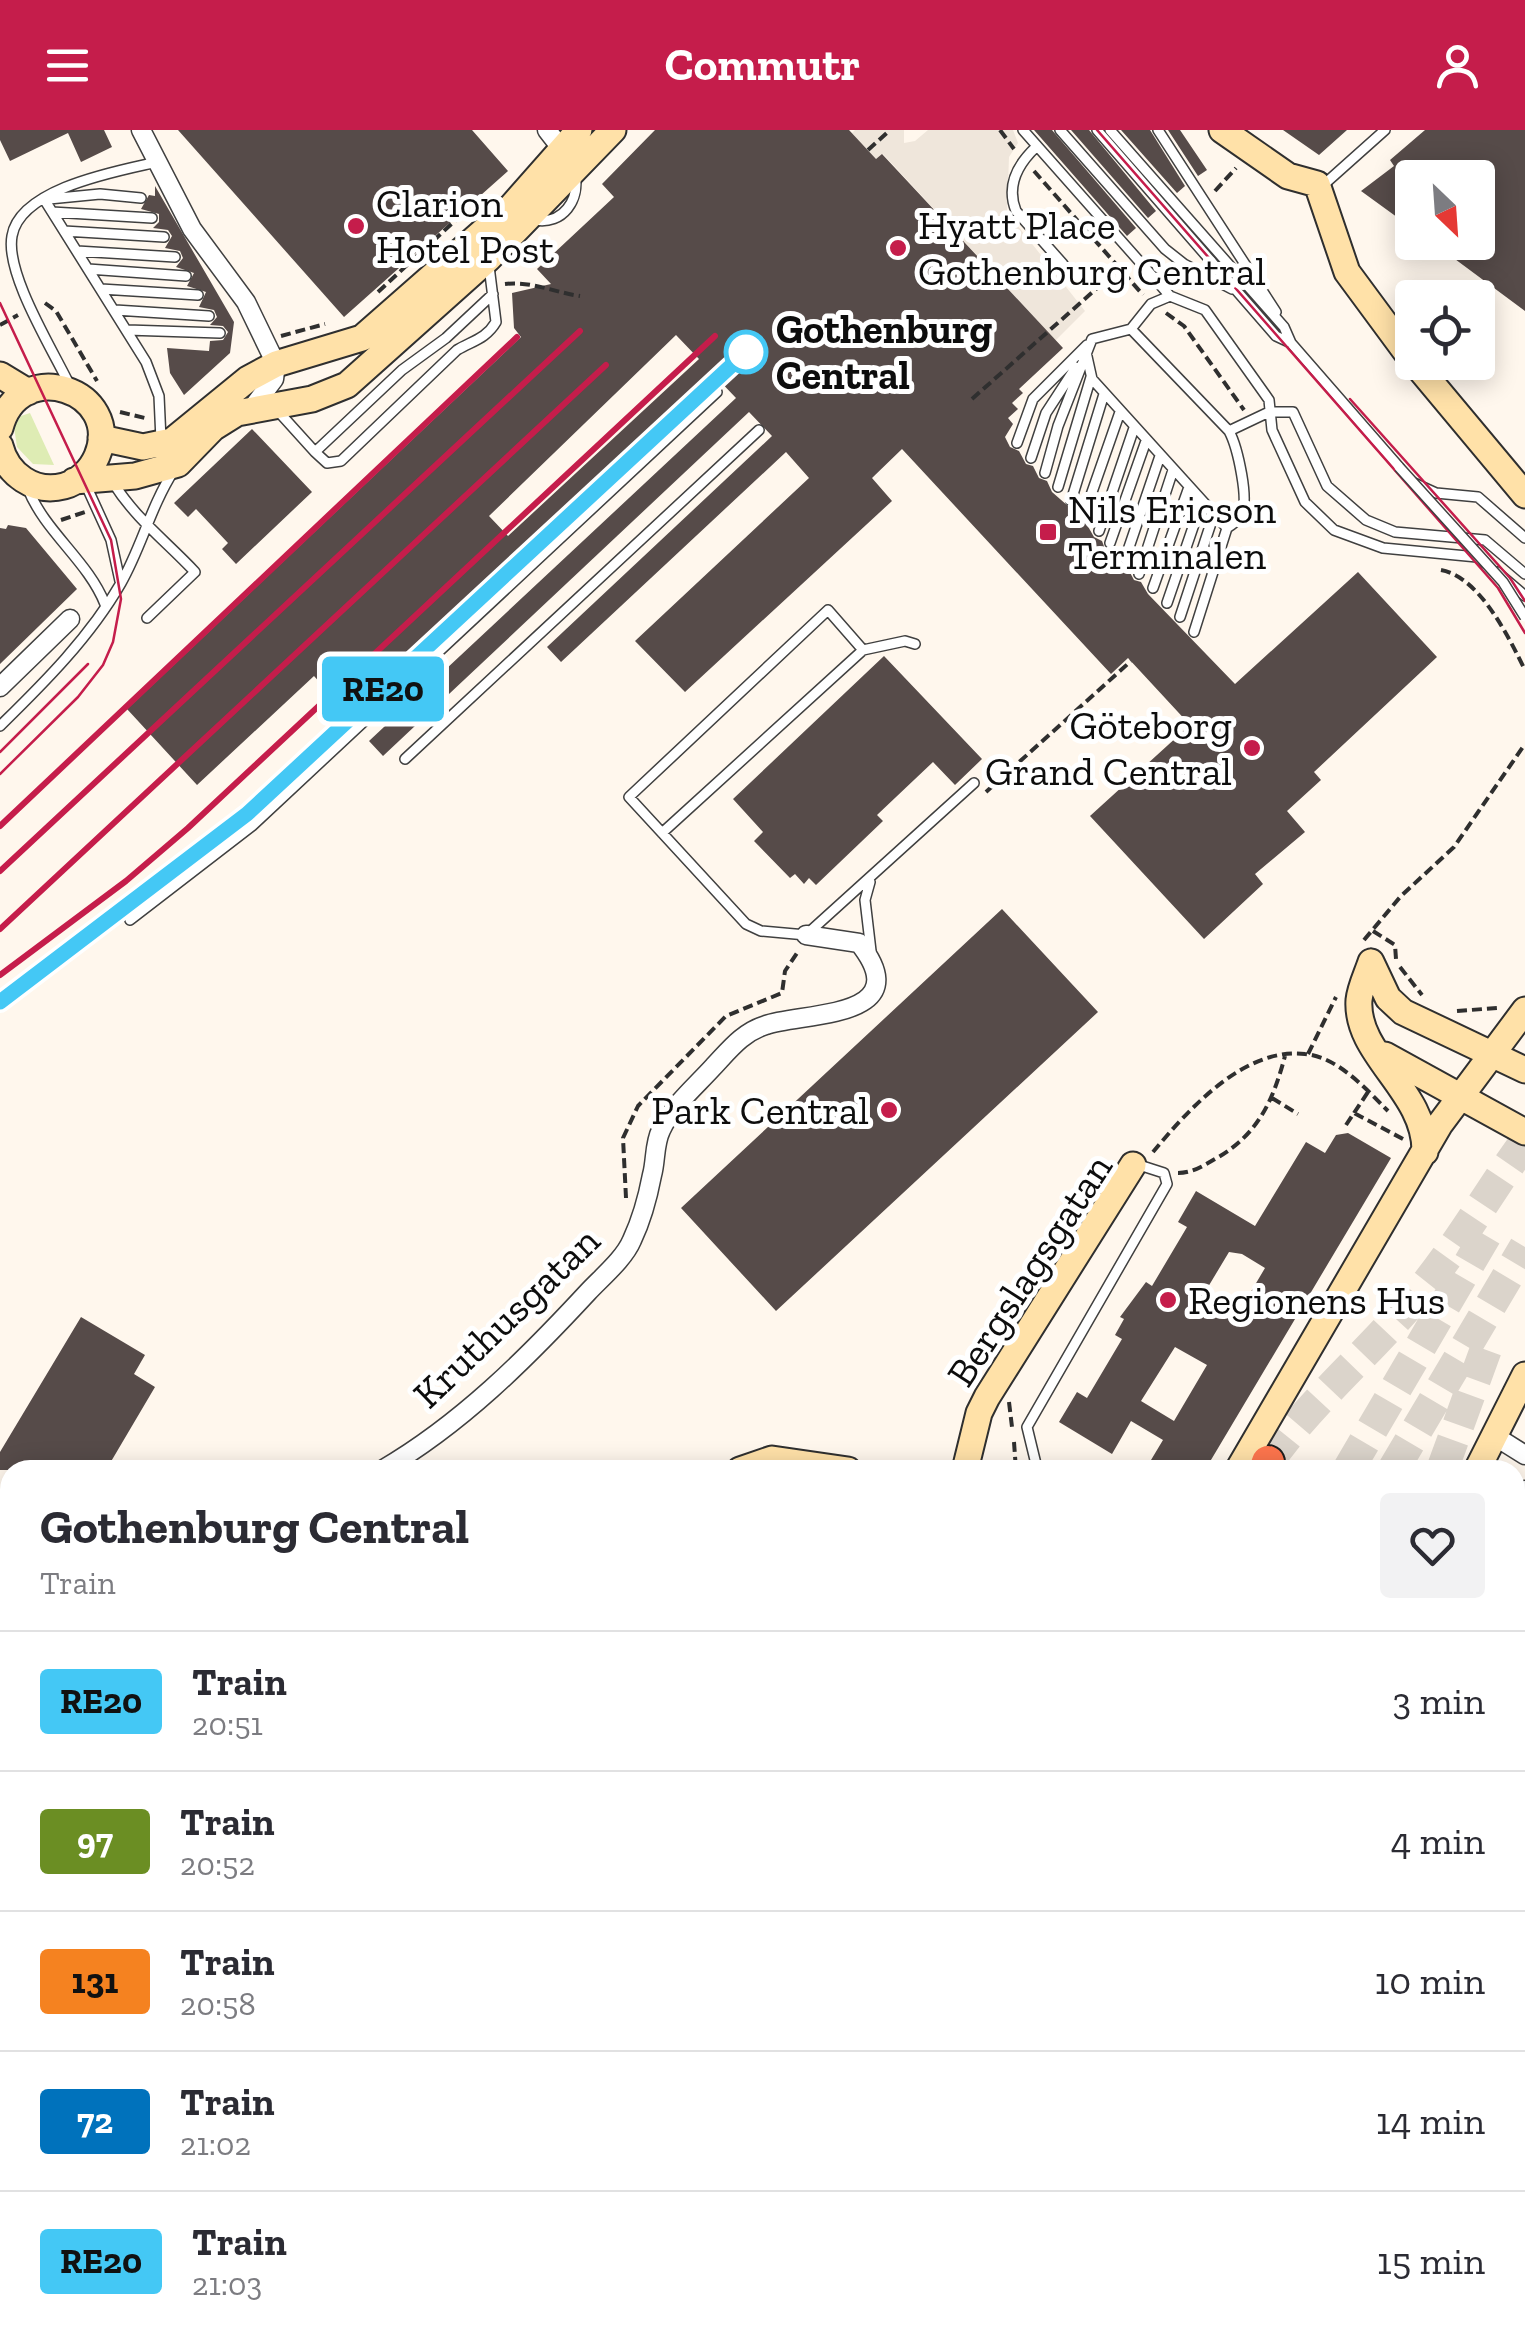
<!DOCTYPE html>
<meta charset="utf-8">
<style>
body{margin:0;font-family:"Zilla Slab",serif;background:#f2f2f3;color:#2b2b33;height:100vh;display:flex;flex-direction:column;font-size:38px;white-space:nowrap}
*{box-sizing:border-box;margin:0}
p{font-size:32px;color:#7c7c81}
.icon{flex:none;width:55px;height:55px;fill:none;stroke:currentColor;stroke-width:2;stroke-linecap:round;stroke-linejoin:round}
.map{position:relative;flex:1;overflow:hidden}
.side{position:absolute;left:0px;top:1330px;width:1525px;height:890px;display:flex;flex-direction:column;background:#fff;border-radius:30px 30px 0 0;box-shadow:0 5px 25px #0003}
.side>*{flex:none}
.badge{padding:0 20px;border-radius:8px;font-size:35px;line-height:65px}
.needle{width:65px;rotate:155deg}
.fabs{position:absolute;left:1395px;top:30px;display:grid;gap:20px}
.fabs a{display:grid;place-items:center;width:100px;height:100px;border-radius:10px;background:#fff;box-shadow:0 5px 25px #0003;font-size:50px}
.map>.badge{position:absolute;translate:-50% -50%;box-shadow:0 0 0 5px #fff}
.round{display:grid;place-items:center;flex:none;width:105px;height:105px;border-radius:10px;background:#f2f2f3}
.head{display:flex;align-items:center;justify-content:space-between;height:170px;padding:0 40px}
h1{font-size:48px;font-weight:700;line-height:75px}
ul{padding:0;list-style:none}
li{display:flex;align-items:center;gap:30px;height:140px;padding:0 40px;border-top:2px solid #e1e1e2}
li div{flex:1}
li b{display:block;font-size:38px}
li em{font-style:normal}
li .badge{min-width:110px;font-weight:700;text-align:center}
header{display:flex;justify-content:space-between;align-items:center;height:130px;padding:0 40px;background:#c51d4b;color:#fff;font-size:45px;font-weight:700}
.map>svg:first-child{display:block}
</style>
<header><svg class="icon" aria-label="menu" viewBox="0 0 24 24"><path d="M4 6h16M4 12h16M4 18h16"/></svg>Commutr<svg class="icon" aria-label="person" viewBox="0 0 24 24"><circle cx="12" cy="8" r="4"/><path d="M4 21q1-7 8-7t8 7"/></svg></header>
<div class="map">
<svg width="1525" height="2220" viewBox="0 0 1525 2220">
<rect width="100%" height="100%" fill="#fff7ed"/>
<path fill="#deecb4" d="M30,283L54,335L33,334L17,317L14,297L21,286Z"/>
<path fill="#efe6db" d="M855,0H904V13L915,11L928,0H1013L1018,13L1009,27L1007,82L1085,181L1053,213L1037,190L883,24L876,29L852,3Z"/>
<path fill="#564b49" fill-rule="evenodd" d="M0,0H104L112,17L81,32L68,3L10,31L0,10Z
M178,0H472L508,41L344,187Z
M655,0H849L876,29L882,24L1063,218L1019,259L1023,263L1012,273L1018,279L1008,288L1013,294L1005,307L1010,317L1019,321L1026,334L1033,336L1039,348L1047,351L1052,362L1076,383L1079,391L1086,393L1094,407L1102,411L1105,419L1112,421L1120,435L1127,437L1134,450L1141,452L1148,464L1235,554L1358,442L1437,527L1314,642L1321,650L1287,681L1305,702L1255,744L1263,754L1204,809L1090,686L1190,595L1128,528L1111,544L902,319L872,348L892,371L685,562L635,511L809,348L786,322L561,532L547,517L772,306L749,282L383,626L369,611L736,268L714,245L348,584L314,546L197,655L127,579L521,207L514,198L512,163L551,154L537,139L614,67L602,54ZM676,205L699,229L508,406L489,386Z
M1034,0H1052L1136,98L1127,106Z
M1071,0H1089L1156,81L1148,88Z
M1121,0H1150L1185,56L1177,63Z
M1168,0H1180L1207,40L1198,46Z
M1283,0H1347L1319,25Z
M1425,0H1525V181L1432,112H1478V48H1412V98L1361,61L1394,36L1390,30Z
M155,56L234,192L230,223L184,265L170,243L167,218L209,221L210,211L223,210L228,202L223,196L210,195L217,187L214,180L199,177L206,162L187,156L194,143L176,137L183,128L180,121L165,118L172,106L168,100L153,98L159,92V84L141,79L149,65L155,66Z
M252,299L312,362L236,434L222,419L228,413L196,379L188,387L174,373Z
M8,395L26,398L77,459L0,534V398L6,399Z
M884,526L982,629L955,655L933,632L877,685L883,691L816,755L809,748L804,754L795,744L790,748L754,711L763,702L733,669Z
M1002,779L1098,882L776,1181L681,1078Z
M1348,1003L1391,1028L1205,1340H1145L1163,1310L1131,1291L1112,1324L1059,1292L1077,1262L1087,1268L1122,1209L1115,1205L1124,1189L1120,1187L1146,1152L1152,1156L1187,1097L1178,1092L1196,1061L1255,1096L1306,1012L1325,1023L1336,1005ZM1229,1122L1242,1124L1265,1138L1236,1187L1202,1167ZM1175,1217L1207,1235L1174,1291L1141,1271Z
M81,1187L145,1225L134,1244L155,1257L106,1340H0V1322Z"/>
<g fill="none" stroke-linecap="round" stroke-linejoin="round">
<path stroke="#dbd4cb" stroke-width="32" stroke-dasharray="32 16" stroke-linecap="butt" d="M1268,1332C1308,1275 1362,1229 1408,1176C1453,1125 1486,1066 1525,1012
M1348,1340L1487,1103
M1393,1340L1525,1117
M1442,1340L1490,1208"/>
<g stroke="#404040" stroke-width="12">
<path id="lane" d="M1023,0L1170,166L1205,180L1269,270L1272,300L1305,372L1334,400L1383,418L1477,427L1485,433
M1060,0L1165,119L1184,134L1232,159
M1097,0L1276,206L1291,213
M1110,0L1284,197L1291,213L1399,337
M1158,0L1276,182
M1036,17C1018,34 1006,56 1016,81L1063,134
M1320,58L1385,0
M44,69L146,232L159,266L161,310
M49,69L100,64L141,68
M52,82L152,88
M535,90C563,95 580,70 575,44
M64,101L164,107
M77,121L175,127
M88,139L186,146
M101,159L198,165
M115,180L209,186
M127,200L220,203
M1086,222L1092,249L1227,398C1232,394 1237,392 1240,387C1251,373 1237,316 1229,301L1131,199
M70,256C53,220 5,144 12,106C20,58 118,41 157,32
M277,280L315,322L402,240L446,208L493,164
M1229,301L1269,282H1293L1327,356L1366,390L1395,402L1485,410L1525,444
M1017,313L1033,269L1087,215
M315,322L327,333L341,331L457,220C472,211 486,209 496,192L489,136
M1031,328L1046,283L1076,237
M1045,343L1058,296L1092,209L1131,199L1151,174L1170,166
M85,353L111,410L120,451
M1414,353L1436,363L1478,367L1525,408
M114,354C136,389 167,412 195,442L147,488
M1058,357L1091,247
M28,359C45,402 88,431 105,474
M1071,371L1104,264
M1084,385L1120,282
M1099,401L1134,298
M1110,413L1146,311
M1125,429L1160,326
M1497,442L1525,466
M1139,444L1173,340
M1153,458L1189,357
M1167,473L1202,371
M1180,487L1214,384
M1194,502L1227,398
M863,520L905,511L915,514
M0,596C44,553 90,507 121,453C142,416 150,378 174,340
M405,629L759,300
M662,703L863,520L828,480L629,667L746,794L761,801L806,805L974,653
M870,752L865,770L871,821
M130,790L252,696L717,262
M1036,1334L1027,1297L1167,1054L1164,1043L1136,1034
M0,1418L10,1424
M0,1563L10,1572
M0,2198L10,2197
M642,2220L648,2210"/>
</g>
<g stroke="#404040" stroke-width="21">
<path id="street" d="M141,0L192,99L246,172L276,234L274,249L253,277
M547,0L568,27
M0,557L70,489
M1493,1305L1525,1325
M382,1340C461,1294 526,1229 588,1162C602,1147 624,1129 632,1110C641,1091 648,1066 652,1045C656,1031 654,1014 661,1000C672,976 696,956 714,936C730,919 743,902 766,895C803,882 920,890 859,813L806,805
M1515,1377L1525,1360
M0,1598L10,1589
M1515,1629L1525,1636
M1337,2210L1354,2220
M1004,2220L1010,2210"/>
</g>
<g stroke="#2f2f2f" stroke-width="29">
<path id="secondary" d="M1222,0L1288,46L1317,54L1347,142L1412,230
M1414,232L1525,365
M0,245L28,262
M0,298C19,224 124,261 97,326C91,340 79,352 64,356C34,364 7,344 0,316
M101,308L143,317L172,311L248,249L276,234L362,208L511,77L579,0
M74,351L135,346L178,334L213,298L237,283L312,269L347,255L488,129L613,0
M1371,832C1367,844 1360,858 1359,870C1355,925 1426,961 1425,1022
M1371,832L1388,868L1403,882L1525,940
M1385,925L1525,1002
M740,1340L772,1329L848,1340
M965,1340L979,1283L987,1267L1133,1035
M1238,1340L1440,994L1525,880
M1477,1340L1525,1245
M1515,1941L1525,1947
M0,2090L10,2078"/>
</g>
<g stroke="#1e1e1e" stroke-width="36">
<path id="highway" d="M1265,1340L1268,1332
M834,2220L839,2210
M868,2220L875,2210
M919,2220L925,2210"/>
</g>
<path stroke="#2f2f2f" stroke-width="4" stroke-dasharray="10 5" stroke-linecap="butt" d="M1000,0L1014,19
M868,20L890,0
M1034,41L1143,165
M1215,61L1236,38
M505,154C532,151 553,162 580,166
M378,162L459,87L468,84
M45,173L56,181L97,251
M1166,183L1184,196L1244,280
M0,195L18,185
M281,206L325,194
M972,269L1122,136
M120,282L145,288
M61,390L85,382
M1441,440C1480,447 1509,508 1525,540
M986,662L1131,531
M1373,801L1395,815L1396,829
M1364,810L1401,766L1454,717L1525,614
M1400,837L1422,865
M1457,881L1497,878
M1308,924L1336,867
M1272,968L1298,984
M1354,983L1368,962
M1346,995L1354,983L1403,1009
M1153,1022C1189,979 1244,917 1305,924C1338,927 1366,959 1388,981
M1178,1043C1192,1043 1203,1036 1215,1029C1258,1005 1273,971 1285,926
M626,1068L623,1008L638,976L726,886L782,863L785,841L797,823
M1009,1272L1012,1297
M1014,1312L1016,1340
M699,2220L706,2210"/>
<use href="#lane" stroke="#fff" stroke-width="9"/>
<use href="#street" stroke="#fff" stroke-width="18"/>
<use href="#secondary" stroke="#ffe1a8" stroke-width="25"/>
<use href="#highway" stroke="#fd754d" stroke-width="32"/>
<path stroke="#c51d4b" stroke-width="2.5" d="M1097,0L1498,458L1525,503
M0,173L111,410L121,469L113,512L103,535L78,567L0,644
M1350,269L1510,448L1525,471
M0,622L88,534"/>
<path stroke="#c51d4b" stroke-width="6" d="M0,696L517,207
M0,741L580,201
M0,799L606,235
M0,845L126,751L188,698L715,206
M0,872L247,684L746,221"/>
<g stroke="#404040" stroke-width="12" stroke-linecap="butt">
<path id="lane-bridge" d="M1399,337L1503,452L1525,487"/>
</g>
<use href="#lane-bridge" stroke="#fff" stroke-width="9"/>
</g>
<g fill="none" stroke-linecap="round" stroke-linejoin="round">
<g stroke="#fff" stroke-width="22">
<path id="line" d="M0,872L247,684L746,222"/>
</g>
<use href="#line" stroke="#44c8f5" stroke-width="15"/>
</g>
<g fill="#c51d4b" stroke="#fff" stroke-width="4">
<circle cx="356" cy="96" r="10"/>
<circle cx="898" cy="118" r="10"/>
<rect x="1038" y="392" width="20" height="20" rx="5"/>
<circle cx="1252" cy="618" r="10"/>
<circle cx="889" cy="980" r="10"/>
<circle cx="1168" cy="1170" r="10"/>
</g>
<circle fill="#fff" stroke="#44c8f5" stroke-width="5" cx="746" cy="222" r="20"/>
<g text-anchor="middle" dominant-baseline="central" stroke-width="10" stroke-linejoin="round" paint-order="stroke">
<g font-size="40" fill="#0d0d0d" stroke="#fff" text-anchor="start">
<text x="376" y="73">Clarion<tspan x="376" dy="46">Hotel Post</tspan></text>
<text x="918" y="95">Hyatt Place<tspan x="918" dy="46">Gothenburg Central</tspan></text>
<text x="1068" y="379">Nils Ericson<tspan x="1068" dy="46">Terminalen</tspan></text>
<text x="1232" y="595" text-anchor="end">Göteborg<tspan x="1232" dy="46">Grand Central</tspan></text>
<text x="869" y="980" text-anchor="end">Park Central</text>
<text x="1188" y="1170">Regionens Hus</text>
</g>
<g font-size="40" font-weight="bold" fill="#0d0d0d" stroke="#fff" text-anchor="start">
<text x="776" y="199">Gothenburg<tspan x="776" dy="46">Central</tspan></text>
</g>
<g font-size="40" fill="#0d0d0d" stroke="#fff">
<text transform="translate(1029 1140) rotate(-57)">Bergslagsgatan</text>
<text transform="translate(506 1187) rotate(-44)">Kruthusgatan</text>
</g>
</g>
</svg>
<div class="fabs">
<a><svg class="needle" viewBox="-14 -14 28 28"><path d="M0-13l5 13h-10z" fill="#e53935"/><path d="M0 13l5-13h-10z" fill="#7c7c81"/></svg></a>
<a><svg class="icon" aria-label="locate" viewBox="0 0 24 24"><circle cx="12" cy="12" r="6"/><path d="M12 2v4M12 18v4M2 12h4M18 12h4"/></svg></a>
</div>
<b class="badge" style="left:383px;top:559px;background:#44c8f5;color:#111">RE20</b>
<section class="side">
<div class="head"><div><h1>Gothenburg Central</h1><p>Train</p></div><a class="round"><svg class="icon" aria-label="heart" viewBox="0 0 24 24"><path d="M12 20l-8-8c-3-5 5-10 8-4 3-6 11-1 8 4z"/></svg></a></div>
<ul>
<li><span class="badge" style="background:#44c8f5;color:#111">RE20</span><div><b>Train</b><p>20:51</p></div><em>3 min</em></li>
<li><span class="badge" style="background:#6b8e23;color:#fff">97</span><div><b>Train</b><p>20:52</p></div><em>4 min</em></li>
<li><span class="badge" style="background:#f58220;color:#111">131</span><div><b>Train</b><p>20:58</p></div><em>10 min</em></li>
<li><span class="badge" style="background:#0072bc;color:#fff">72</span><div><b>Train</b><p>21:02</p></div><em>14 min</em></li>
<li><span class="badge" style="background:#44c8f5;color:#111">RE20</span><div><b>Train</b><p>21:03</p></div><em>15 min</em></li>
</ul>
</section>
</div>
